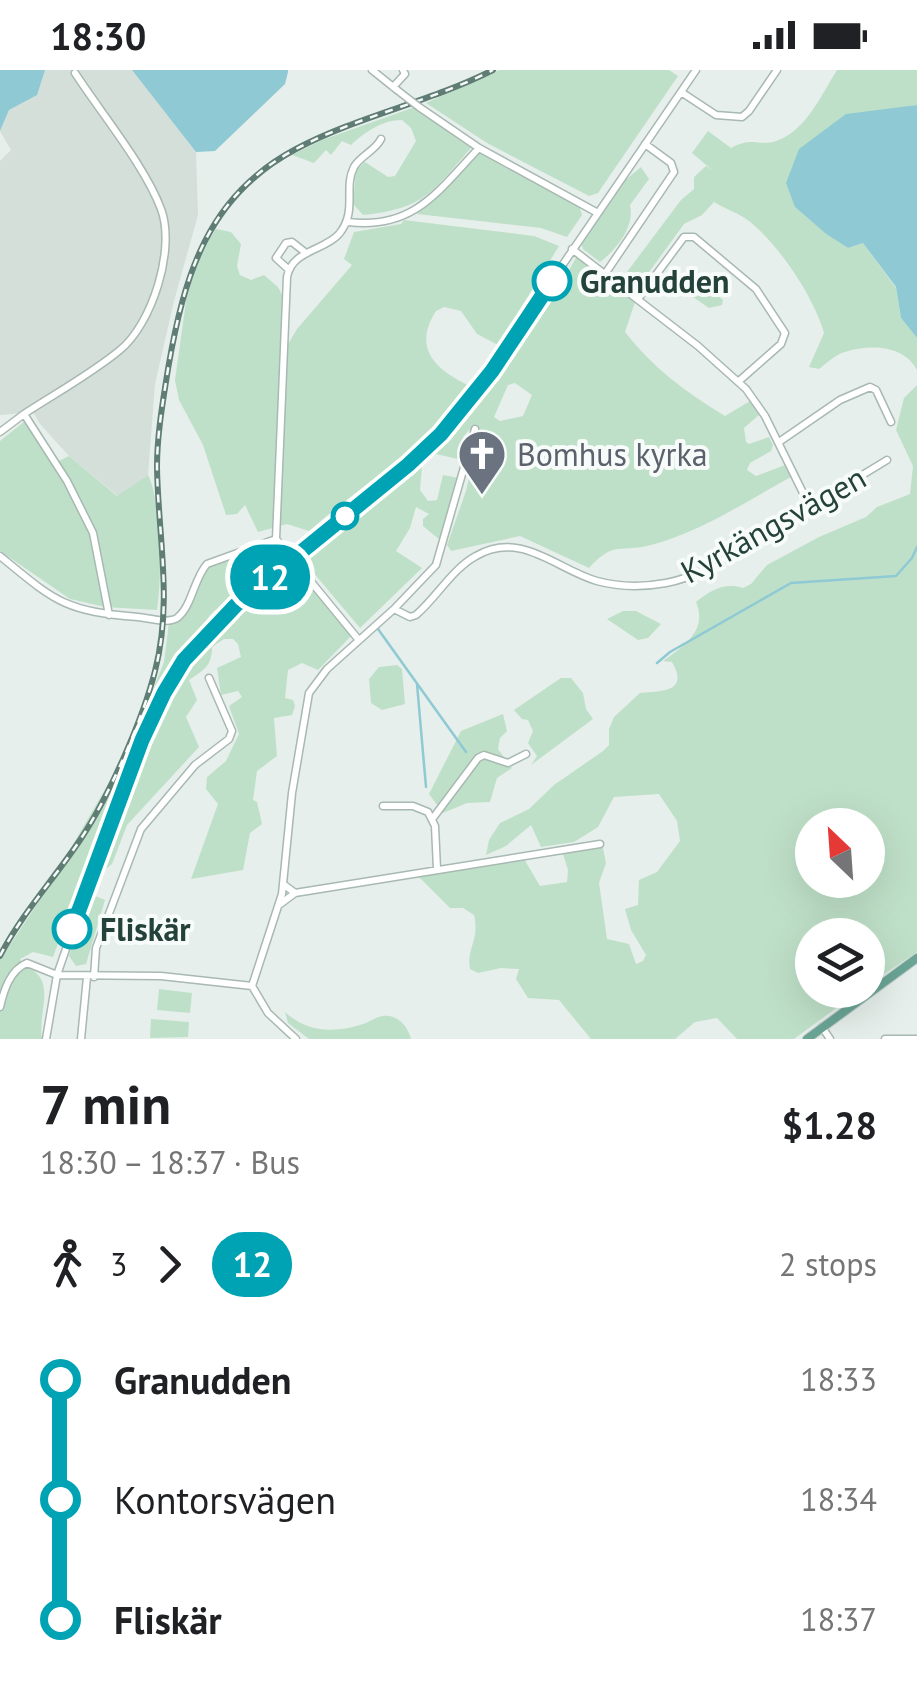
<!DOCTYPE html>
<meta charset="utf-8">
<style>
body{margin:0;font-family:"PT Sans",sans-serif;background:#f2f2f2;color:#202124;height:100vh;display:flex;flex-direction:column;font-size:38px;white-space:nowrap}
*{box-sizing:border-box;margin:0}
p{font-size:32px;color:#757577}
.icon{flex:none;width:55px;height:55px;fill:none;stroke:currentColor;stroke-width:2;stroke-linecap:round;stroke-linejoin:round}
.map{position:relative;height:969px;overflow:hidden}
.panel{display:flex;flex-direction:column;background:#fff;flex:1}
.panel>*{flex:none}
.badge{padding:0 20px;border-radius:32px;font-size:35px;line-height:65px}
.needle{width:65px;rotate:335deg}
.buttons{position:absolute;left:795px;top:738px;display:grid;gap:20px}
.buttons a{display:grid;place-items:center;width:90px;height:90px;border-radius:50%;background:#fff;box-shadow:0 10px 40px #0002;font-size:50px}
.map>.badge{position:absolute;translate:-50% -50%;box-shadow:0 0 0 5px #fff}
.legs{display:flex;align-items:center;gap:15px;height:110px;padding:0 40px;font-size:32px}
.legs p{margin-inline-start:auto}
.headline{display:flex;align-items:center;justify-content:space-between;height:170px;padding:0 40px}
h1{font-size:55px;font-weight:700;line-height:75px}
ul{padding:0 40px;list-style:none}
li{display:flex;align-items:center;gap:35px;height:120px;font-size:38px}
li i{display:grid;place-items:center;width:15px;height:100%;margin:0 12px;background:currentColor}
li i::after{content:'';width:25px;height:25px;margin:-12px;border:8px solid;border-radius:50%;background:#fff}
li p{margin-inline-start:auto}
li:first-child i{background:linear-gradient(#0000 50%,currentColor 0)}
li:last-child i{background:linear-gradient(currentColor 50%,#0000 0)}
.status{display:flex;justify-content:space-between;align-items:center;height:70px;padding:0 50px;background:#fff;direction:ltr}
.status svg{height:28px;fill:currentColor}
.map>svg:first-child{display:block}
</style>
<div class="status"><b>18:30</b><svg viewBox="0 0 49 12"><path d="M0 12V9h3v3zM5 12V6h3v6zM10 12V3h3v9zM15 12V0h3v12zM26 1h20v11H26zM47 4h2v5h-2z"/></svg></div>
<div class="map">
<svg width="917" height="969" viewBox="0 0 917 969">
<rect width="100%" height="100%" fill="#e6efeb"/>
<path fill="#d4dfda" d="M45,0H132L196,82L198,145L174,231L155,314L148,405L118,426L69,386L40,354L33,342L0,345V91L11,80L0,61L9,40L36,25Z"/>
<path fill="#bfe0c8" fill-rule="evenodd" d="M499,0H669L678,6L598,123L589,126L487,73L426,33Z
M837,0H917V35L891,40L795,137L826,164L848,178L863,173L896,218L901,248L917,268V300C904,275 870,274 845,282C836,284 827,293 819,299L809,297L824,263C814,227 779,175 749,151C739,143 725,139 714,132L702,145L684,154L639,216L624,206L681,130L694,119V107L706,96L712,100L692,83L708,61L731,78C753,66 759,77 776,71C805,62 822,24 837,0Z
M415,37L471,78C432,122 424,139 363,145L353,134L356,100L365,92L388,107L395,106L416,71L411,58L402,50C382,50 365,62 351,75L342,71L331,85L326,80L314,93L292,85L322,70Z
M480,81L580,138L582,145L567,167L541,158L417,144Z
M641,97L649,109L630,135C635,157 617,179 600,192L583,179L581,172L623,112Z
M404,150L534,166L559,176L498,275L477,264L461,241L444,237L436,241C411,280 438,301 472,317C425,381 366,410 309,461L287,454L258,462L245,435L237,444L226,445L203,375L179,330L175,310L188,217L199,184L216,159L231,162L241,174L237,196L240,205L251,210L264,205L278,217L282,225L280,288L297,259L352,195L344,189L354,162L401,154Z
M577,186L635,232L625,262C654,299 686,322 725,346L750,331L759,345L744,358L746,372L749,374L769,367L773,375L771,381L750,393L747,400L756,406L785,395L791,407C745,432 703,461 651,475C621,483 614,470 589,498L520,466L451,481L447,475L466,421L479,363L470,359L463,367L462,390L436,384L422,395L420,420L428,431L437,430L443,405L459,408L440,470L423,456V449L429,444L416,437L410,458L396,481L422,498L360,558L307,495V485C351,447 400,413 441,371C493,318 541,251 577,186ZM515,313L532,325L523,346L500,351L494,347L508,315Z
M691,202L723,230L722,235L709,238L677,216L676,211Z
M917,315V882L868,915V865H812V920H861L794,969H737L717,948L695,952L675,969H591L559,930L528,928L516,909L519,899L501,898L478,903L470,899C466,878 480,871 474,845L463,838H450L417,805L524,789L540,816L567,812L568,800L563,784L598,776L603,778L606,793L599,813L607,869L629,874L636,894L643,891L646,885L631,860L625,839L638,835L639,810L657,802L680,771L677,751L659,724L614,727L598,757L574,772L541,777L531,755L506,776L486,785L489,770L500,753L529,739L554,715L603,681L609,675V659L614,647L640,623C660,621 690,623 672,592L663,591C684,576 708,560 696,532C710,521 724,512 743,518L751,514L767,495L819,467L866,447L877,437L910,424L913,396L896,360L904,328ZM812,755H868V810H812Z
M25,351L53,394L69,386L117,426L148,405C162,432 162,508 157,540L105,537L70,529L0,481V371Z
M265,475L270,482L269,492L211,544L153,620L164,592L169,552L181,550L206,498L217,491Z
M288,498L299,501L352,565L318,600L302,593L288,600L285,628L293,630L295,636L292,645L274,648L277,686L257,701L253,730L257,732L262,754L250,763L243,800L191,809L218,734L206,719L207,707L226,691L239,664L229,636L242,627L238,621L221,625L217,598L241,587L238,574L233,569H224L212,577C212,596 204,600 189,610L197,630L186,647L199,677L127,755L112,794L100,804L98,802L144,673L165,625L186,590L202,578L235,540Z
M623,541H636L661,554L648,568L638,570L607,549Z
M397,595L402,599L405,634L382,640L371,633L369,609L379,597Z
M561,608H571L583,623L586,639L593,649L531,695L537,686L528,673L533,661L528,650L522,649L514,640Z
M503,644L507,661L500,668L498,679L512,698L497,708L490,732L467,733L443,743L429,724L461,661Z
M135,668L53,887L33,882L20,889L24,896C59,909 37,940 42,969H0V890L47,819Z
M88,823L105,830L86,894L76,896L69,886Z
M159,919L192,923L190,943L157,940Z
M285,942C306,962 334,963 360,955C368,953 375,947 383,946C397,944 408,956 411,969H309L288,953Z
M151,949L189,952L188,967L150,968Z"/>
<path fill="#8ec9d4" d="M0,0H45L37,25L9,40L0,61Z
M132,0H288V2L285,14L215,81L196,82Z
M917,35V268L901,248L896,217L863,173L848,178L826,164L795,137L786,113L799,79L846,44Z"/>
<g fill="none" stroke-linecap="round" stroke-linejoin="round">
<path stroke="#8ec9d4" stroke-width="2.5" d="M378,559L466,682
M657,593L670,582L791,513L896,506L912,488L917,477
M417,614L426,717"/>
<g stroke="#a8b8b2" stroke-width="9">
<path id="minor" d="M372,0L397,20
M75,3C101,43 145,96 161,139C176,179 152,254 120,280C91,304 56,323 24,344L67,411L93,463L109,545
M393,17L405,4L403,0
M681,22L716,45L742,47L749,41L777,0
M419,37L479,78L596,142
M348,152C414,160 438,121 479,78
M572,179L698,276L746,319L765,346L810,437
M288,199L276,188L286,173L292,172L306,183
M605,204L674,102L671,93L645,74
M638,229L684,167H694L756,219L785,263L781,274L739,311
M0,362L24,344
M779,372L840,330L870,317L876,320L891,352
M0,486C56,532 64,541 138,547C149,548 168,554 177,548C192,537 194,508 207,494L276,469
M394,539L410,547L416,545C437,527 452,499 476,486C521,460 556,499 597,511C619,517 644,517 666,513C704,506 736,481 769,462C808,438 848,414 887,390
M358,569L276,469L287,207C292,180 324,181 339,164C358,141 343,118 354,97C360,86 375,81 381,69
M383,736H413L428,742L435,756L437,799
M433,748L478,688L484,685L508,693L526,684
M295,823L600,774
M279,835L295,823L283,814
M94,907L96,878L141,759L195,695L229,669L232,661L209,608
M0,937C4,920 10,900 27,893L57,905L161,906L252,916
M822,957L830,969
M46,969L57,905L99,783L142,670L164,623L184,590L236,535L408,395L466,336L696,0
M81,969L87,907
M296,969L268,943L252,916L282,824L292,723L309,623L327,599L394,539L436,495L475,359
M885,969H917"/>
</g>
<g stroke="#c2cac8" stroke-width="10">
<path id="major" d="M807,969L917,888"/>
</g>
<use href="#minor" stroke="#fff" stroke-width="6"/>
<use href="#major" stroke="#6aa596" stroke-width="8"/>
<g stroke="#5f7d75" stroke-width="6">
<path id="rail" d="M0,886C22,843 56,807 82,767C109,726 143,649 155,601C173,532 158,466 157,397C157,364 163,331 168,299C184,206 207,126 296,79C358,46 430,32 493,0"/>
</g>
<use href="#rail" stroke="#f7fbf9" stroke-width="2.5" stroke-dasharray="8" stroke-linecap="butt"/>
<g stroke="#a8b8b2" stroke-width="9" stroke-linecap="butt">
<path id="minor-bridge" d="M397,20L419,37"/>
</g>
<use href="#minor-bridge" stroke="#fff" stroke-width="6"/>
</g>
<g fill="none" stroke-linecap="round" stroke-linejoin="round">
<g stroke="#fff" stroke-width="22">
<path id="line-1" d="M72,859L142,670L164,623L184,590L236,535L408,395L441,364L492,301L552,211"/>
</g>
<use href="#line-1" stroke="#00a3b4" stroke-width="15"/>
</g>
<defs>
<g id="church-pin" transform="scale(2.5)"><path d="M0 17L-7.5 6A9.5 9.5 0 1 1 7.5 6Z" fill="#6b7280" stroke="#f7fbf9"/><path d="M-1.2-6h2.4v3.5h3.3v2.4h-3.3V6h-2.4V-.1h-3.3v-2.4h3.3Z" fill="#fff"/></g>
</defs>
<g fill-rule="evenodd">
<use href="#church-pin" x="482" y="384"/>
</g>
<g fill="#fff" stroke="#00a3b4" stroke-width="5">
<circle cx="552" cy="211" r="18"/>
<circle cx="345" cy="446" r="12"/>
<circle cx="72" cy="859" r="18"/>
</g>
<g text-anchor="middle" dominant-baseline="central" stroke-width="8" stroke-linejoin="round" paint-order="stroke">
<g font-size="32" font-weight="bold" fill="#24423a" stroke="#f7fbf9" text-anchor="start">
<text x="580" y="211">Granudden</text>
<text x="100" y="859">Fliskär</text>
</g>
<g font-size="32" fill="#5b616d" stroke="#f7fbf9" text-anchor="start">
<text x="517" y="384">Bomhus kyrka</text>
</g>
<g font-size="32" fill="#24423a" stroke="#f7fbf9">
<text transform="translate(773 454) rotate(-29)">Kyrkängsvägen</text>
</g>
</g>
</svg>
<div class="buttons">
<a><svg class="needle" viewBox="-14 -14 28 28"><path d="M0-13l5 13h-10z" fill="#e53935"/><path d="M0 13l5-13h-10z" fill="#757577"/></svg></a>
<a><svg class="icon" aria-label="layers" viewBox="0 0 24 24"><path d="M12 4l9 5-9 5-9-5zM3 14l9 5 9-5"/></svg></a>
</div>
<b class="badge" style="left:270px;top:507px;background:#00a3b4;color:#fff">12</b>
</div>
<section class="panel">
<div class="headline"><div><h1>7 min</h1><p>18:30 – 18:37 · Bus</p></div><b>$1.28</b></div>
<div class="legs"><svg class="icon" aria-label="walk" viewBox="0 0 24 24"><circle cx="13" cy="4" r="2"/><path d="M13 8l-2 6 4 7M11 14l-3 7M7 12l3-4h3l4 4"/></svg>3<svg class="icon" aria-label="forward" viewBox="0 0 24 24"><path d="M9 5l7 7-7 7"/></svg><b class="badge" style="background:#00a3b4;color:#fff">12</b><p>2 stops</p></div>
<ul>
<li><i style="color:#00a3b4"></i><b>Granudden</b><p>18:33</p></li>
<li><i style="color:#00a3b4"></i><span>Kontorsvägen</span><p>18:34</p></li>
<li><i style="color:#00a3b4"></i><b>Fliskär</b><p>18:37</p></li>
</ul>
</section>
